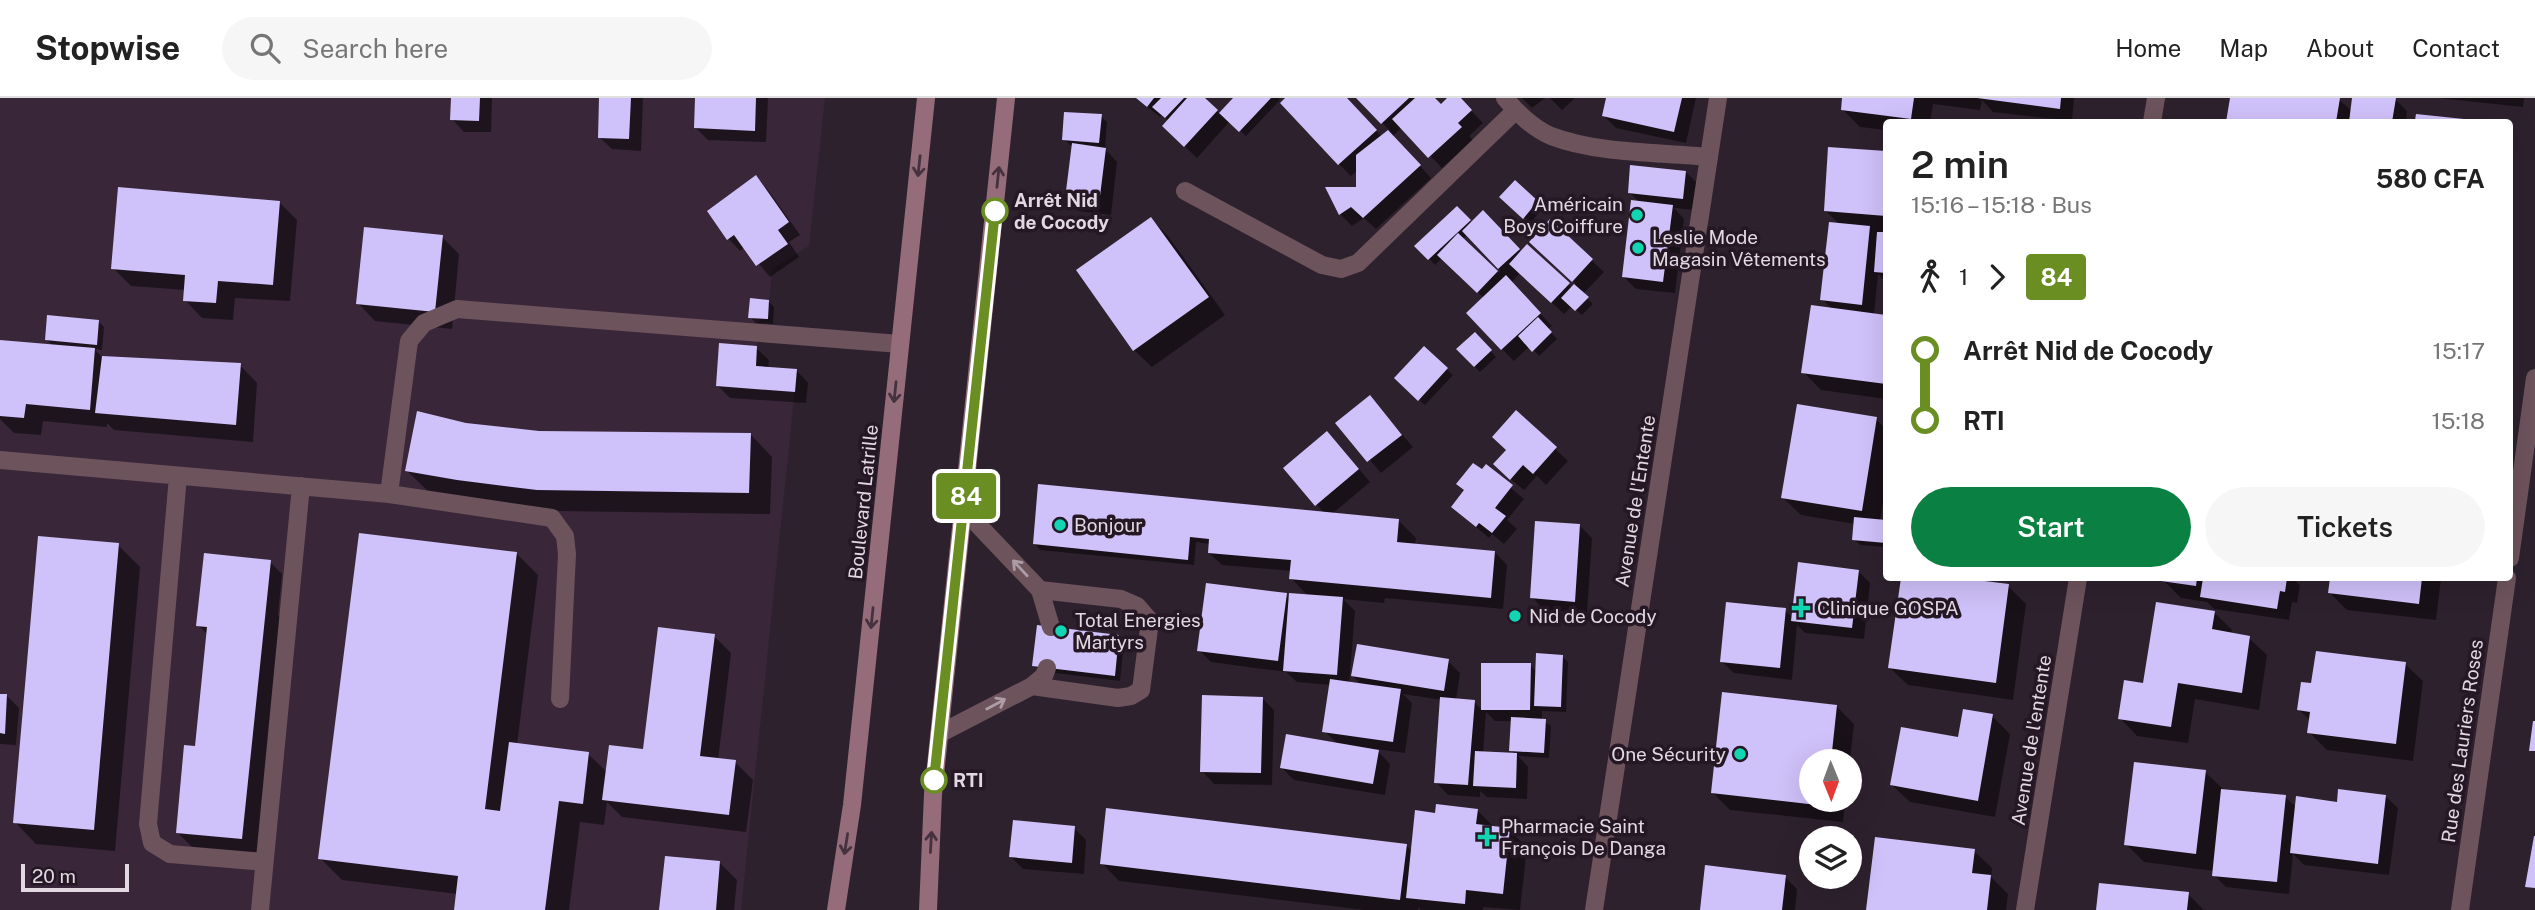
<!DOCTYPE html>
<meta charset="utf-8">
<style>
body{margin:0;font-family:"Public Sans",sans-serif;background:#f6f6f6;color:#222;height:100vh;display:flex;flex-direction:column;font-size:26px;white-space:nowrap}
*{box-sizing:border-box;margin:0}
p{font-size:23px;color:#767676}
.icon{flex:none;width:38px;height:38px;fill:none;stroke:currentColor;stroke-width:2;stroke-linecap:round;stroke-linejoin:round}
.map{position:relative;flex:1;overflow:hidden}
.details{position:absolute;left:1883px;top:21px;width:630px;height:462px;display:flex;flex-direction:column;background:#fff;border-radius:7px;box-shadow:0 7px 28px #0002}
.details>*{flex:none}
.badge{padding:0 14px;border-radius:5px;font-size:24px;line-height:46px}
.needle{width:46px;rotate:179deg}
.fabs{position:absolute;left:1799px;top:651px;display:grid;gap:14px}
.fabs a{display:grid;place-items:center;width:63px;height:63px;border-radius:50%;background:#fff;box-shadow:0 7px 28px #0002;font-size:35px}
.scale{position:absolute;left:21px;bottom:18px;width:108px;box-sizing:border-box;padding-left:7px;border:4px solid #e1d8e1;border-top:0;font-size:19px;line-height:24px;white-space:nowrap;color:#e1d8e1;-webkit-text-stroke:5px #251724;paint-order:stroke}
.map>.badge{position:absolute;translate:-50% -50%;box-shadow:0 0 0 4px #fff}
.legs{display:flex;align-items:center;gap:10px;height:77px;padding:0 28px;font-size:23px}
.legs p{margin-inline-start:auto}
.summary{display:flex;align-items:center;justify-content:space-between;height:119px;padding:0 28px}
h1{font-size:38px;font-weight:600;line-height:52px}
.action{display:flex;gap:14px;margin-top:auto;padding:14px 28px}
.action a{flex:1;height:80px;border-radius:42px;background:#0b8043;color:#fff;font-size:28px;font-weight:600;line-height:80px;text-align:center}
.action a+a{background:#f6f6f6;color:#222}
ul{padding:0 28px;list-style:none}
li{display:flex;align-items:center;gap:24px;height:70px;font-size:26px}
li i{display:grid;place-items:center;width:10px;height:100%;margin:0 9px;background:currentColor}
li i::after{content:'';width:18px;height:18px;margin:-9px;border:5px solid;border-radius:50%;background:#fff}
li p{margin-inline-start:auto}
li:first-child i{background:linear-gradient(#0000 50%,currentColor 0)}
li:last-child i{background:linear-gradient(currentColor 50%,#0000 0)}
header{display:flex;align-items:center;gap:42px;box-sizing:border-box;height:98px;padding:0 35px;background:#fff;border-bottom:2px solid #e0e0e0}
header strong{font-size:33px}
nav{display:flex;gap:38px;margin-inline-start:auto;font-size:24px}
.search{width:490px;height:63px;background:#f6f6f6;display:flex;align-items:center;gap:18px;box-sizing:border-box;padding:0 24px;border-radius:38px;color:#767676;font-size:26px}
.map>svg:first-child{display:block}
</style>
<header>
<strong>Stopwise</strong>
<div class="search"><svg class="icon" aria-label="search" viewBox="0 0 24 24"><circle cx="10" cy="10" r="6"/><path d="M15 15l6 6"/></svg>Search here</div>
<nav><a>Home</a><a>Map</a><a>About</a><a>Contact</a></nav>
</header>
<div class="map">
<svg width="2535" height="812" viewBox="0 0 2535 812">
<rect width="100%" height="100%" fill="#2e212e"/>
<path fill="#392639" d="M0,0H825L809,148L772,171L768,221H760L758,234L756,268L797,271L741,812H0Z"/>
<path fill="#0007" fill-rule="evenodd" d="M453,0H492L491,34H464L452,21Z
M601,0H643L641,53L612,51L599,39Z
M697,0H768L766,44L708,42L696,30Z
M1136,0H1203L1220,16L1235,0H1278L1280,2L1246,38L1230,23L1197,60L1176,40L1169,23L1162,17L1160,19Z
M1288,0H1346L1382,39L1390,33L1359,0H1434L1441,8L1450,0H1459L1483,25L1469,38L1473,42L1442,70L1402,29L1393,38L1431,80L1376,131L1364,120L1352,128L1340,116L1358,90V72L1351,78L1339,66Z
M1522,0H1545L1532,10Z
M1550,0H1574V1L1562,12Z
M1608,0H1696L1686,45L1616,30L1604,18Z
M1844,0H2074L2072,23L1993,14L1982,2L1980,12L1933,6L1930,24H1886V32L1860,29L1843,12Z
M2231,0H2337L2352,13L2354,0H2390L2395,1L2407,13L2406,23L2417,24V18L2484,24H2228Z
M2438,0H2524L2523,9Z
M1101,18L1107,24L1105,51L1117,64L1111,117L1079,113L1067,101L1074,48L1070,47L1064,41Z
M1830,51L1886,55V184L1878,176L1874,217L1886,219V301L1821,292L1803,274L1832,211L1822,201L1839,126L1826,113Z
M1686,74L1698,86L1695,112L1674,110L1684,121L1675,195L1636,191L1624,179L1640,105L1630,95Z
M756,80L768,92L800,137L789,144L799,159L770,179L745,149L740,153L728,140Z
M1515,85L1543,110L1530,125L1502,99Z
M279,104L297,122L290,203L235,200L233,222L202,220L185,202L186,192L131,188L113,170Z
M1457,110L1472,125L1483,115L1522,155L1528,149L1572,190L1576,186L1544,156L1551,124L1604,174L1583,196L1593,206L1582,217L1572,208L1564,216L1520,175L1511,185L1552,228L1548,231L1557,241L1539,258L1530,248L1514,263L1502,251L1484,200L1442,160L1435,167L1417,148ZM1467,137L1500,173L1498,175L1462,141Z
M1151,121L1168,138L1225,217L1152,269L1134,252Z
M442,139L459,156L452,231L375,223L358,205Z
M768,203L774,209L773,226L756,225L750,219Z
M98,223L104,229L102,252L94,251L102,259L240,267L257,285L253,344L114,332L107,325V329L43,323L41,337L14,335L0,321V244L53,248L47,242Z
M1475,236L1496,259L1480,274L1458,252Z
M756,250L769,262L768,271L796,272L808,285L806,305L730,300L718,288Z
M1424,250L1453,277L1425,307L1396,280Z
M1370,299L1413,349L1381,375L1338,325Z
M1517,315L1568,363L1546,387L1537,378L1524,392L1507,378L1508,352Z
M1876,321L1886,331V384L1880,423L1886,424V449L1860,447L1854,441L1855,426L1801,417L1783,400Z
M466,327L539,335L751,337L772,359L770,416L560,413L480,403L429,394L407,373Z
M1339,347L1370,384L1332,416L1398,422L1416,440L1415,447L1495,454L1507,467L1503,511L1385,500L1384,505L1343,501L1355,513L1349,586L1363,588L1353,578L1448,563L1460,575L1456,602L1474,604L1482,612L1483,566L1530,567L1537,574L1562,558L1568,564L1566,614L1542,613V622L1551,628L1549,660L1518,658L1528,669L1527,701L1487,699L1480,693V699L1448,697L1436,684L1442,602L1403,596L1412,605L1405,655L1376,651L1390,666L1385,697L1294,682L1282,670L1338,646L1324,633L1331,587L1297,584L1286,574L1211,564L1199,552L1286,497L1290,502L1309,499L1291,480L1292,473L1222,467L1209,455L1210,446L1196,444L1194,467L1040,452L1035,446L1325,416L1286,371ZM1486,614L1495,623H1513L1511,652L1515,656L1483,655Z
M1486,369L1524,401L1507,422L1517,431L1504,446L1492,436L1489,440L1453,409Z
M1580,428L1592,440L1587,515L1544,512L1532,499Z
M118,447L140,469L115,753L36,746L15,724Z
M517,456L538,477L517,647L588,656L608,675L645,653L714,538L731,555L718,662L735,664L753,682L746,734L622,719L607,704L604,727L580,724L569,812H456L458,796L342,782L320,760Z
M270,464L282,476L278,517L283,522L259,758L195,752L178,735L197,650L208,537L198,527Z
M1858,473L1870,485L1864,541L1805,535L1797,527L1792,582L1734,575L1721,563L1785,512L1793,520Z
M1902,480H1947L2008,488L2026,506L2013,602L1908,587L1890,570Z
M2029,480H2054L2053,483Z
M2164,480H2296L2295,483L2300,487L2297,505L2292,504L2289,522L2214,511L2207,504L2181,500L2163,482Z
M2331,480H2441L2436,522L2347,512L2330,495Z
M2214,514L2232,532L2231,536L2249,540L2267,557L2259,612L2195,601L2188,645L2137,638L2120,620L2145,587Z
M1119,538L1124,544L1120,583L1040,573L1034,567Z
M2405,566L2423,583L2413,663L2327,652L2309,634L2311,623L2299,612L2313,587Z
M0,598H7L19,610L16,647L0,646Z
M1262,600L1274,612L1272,687L1214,686L1202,673Z
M1836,608L1854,626L1850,663H1811V702H1845L1843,724L1730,712L1713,695Z
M1992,618L2010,636L1995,719L1910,704L1892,687Z
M2205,674L2223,691L2285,699L2297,710L2385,698L2398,710L2389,777L2304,767L2293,756L2289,796L2226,789L2214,777V773L2144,764L2126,746Z
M1477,712L1495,730L1509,732L1527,749L1520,812L1483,809V812H1421L1418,809V812H1365L1119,783L1102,765L1406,747L1412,754L1437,717Z
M1074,730L1086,742L1084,776L1023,771L1011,759Z
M1974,753L1992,770L1991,779L2008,796L2006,812H1868Z
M720,765L737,782L734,812H661Z
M1785,779L1797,791L1795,812H1701Z
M2188,796L2204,812H2098Z"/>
<path fill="#cfc1f9" d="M451,0H480L479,23L450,22Z
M599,0H631L629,41L598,40Z
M695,0H756L755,33L694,30Z
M1136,0H1154L1147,9Z
M1161,0H1184L1165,20L1152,9Z
M1187,0H1205L1218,12L1184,49L1162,28Z
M1233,0H1271L1239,34L1219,15Z
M1285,0H1347L1377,32L1338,67L1280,5Z
M1356,0H1409L1381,26Z
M1415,0H1435L1441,6L1447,0H1461L1472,12L1458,25L1462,29L1428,60L1392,21Z
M1606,0H1682L1674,34L1602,18Z
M1842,0H1914L1911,21L1841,12Z
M1977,0H2061L2060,11Z
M2230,0H2340L2336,24H2226Z
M2352,0H2396L2392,24H2349Z
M1064,14L1102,16L1099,45L1062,42Z
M2416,16L2483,23V24H2401V21L2415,22Z
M1388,32L1421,67L1363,120L1351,109L1339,117L1325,89H1356V57Z
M1072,45L1106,50L1099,106L1065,101Z
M1828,49L1886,53V118L1824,113Z
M1630,67L1686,73L1683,101L1628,95Z
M756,77L789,124L778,132L788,146L756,168L734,137L727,142L707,113Z
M1515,82L1538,103L1523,121L1499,99Z
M118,89L280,103L273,187L218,183L216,205L183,203L185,177L111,171Z
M1631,102L1673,107L1663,184L1622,179Z
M1457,108L1471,122L1428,162L1414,148Z
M1483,112L1520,151L1498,171L1462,133Z
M1151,119L1209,199L1133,253L1076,172Z
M1550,121L1593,161L1572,184L1529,144Z
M1829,124L1870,128L1862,207L1820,202Z
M364,129L443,137L435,214L356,206Z
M1877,134H1886V175L1874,174Z
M1458,135L1498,173L1477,195L1437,157Z
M1527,146L1570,185L1551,205L1509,166Z
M1506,177L1541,215L1501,252L1466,215Z
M1574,186L1589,199L1575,213L1561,200Z
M750,200L769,202L768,221L748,220Z
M1811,207L1886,217V286L1801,275Z
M47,217L99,222L97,247L45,242Z
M1538,219L1552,234L1532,254L1518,238Z
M1475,234L1492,252L1474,269L1456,251Z
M0,242L95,250L90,312L26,306L24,320L0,318Z
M719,245L757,248L756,268L797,271L795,294L716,288Z
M1424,248L1448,270L1418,303L1394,280Z
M102,258L241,265L236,327L95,315Z
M1370,297L1402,337L1367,364L1335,325Z
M1797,306L1877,319L1862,413L1781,400Z
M1516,312L1557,349L1533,376L1523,367L1510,382L1493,366L1506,352L1492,339Z
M417,313L466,325L539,333L751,335L749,395L537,392L457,382L405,373Z
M1327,333L1359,371L1315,408L1283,370Z
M1473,365L1482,371L1486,366L1513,387L1495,410L1506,418L1492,435L1479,425L1476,429L1451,409L1464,392L1456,386Z
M1038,386L1399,421L1397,444L1495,453L1491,500L1289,481L1291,462L1208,455L1209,441L1190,439L1188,462L1033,446Z
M1854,419L1886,422V445L1852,442Z
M1535,423L1580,426L1575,504L1530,500Z
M359,435L517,454L485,711L500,713L509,644L589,654L583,706L559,703L545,812H454L458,778L318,761Z
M38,438L119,445L94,732L13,725Z
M204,455L271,462L242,741L176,735L184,647L195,648L207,529L196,528Z
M1798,464L1859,472L1852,530L1791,523Z
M1901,480H1960L2009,486L1996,585L1888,570Z
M2162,480H2197L2196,488L2161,483Z
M2203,480H2287L2285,494L2280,493L2277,511L2200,499Z
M2330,480H2422L2419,506L2328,495Z
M1206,485L1287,495L1278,563L1197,553Z
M1289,495L1343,499L1337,577L1283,573Z
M1726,504L1786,510L1780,570L1720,564Z
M2156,504L2215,513L2212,531L2250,538L2242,595L2178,585L2171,629L2118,621L2124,582L2143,585Z
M1037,527L1119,537L1115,578L1032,568Z
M658,529L715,536L700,658L736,662L729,717L602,702L609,647L643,651Z
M1357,546L1449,561L1444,593L1351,578Z
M2316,553L2406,564L2396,646L2307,635L2310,614L2297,612L2301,584L2311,585Z
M1536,555L1563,557L1561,609L1534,608Z
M1481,565H1531L1530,612H1481Z
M1330,581L1401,591L1393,644L1322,634Z
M1722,594L1837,607L1831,663H1811V702H1826V708L1711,695Z
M0,596H7L5,636L0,635Z
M1202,597L1263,599L1261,675L1200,674Z
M1440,599L1475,602L1468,687L1434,685Z
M1963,611L1993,616L1978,703L1890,687L1901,629L1958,639Z
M1511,619L1546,621L1544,655L1509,653Z
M2533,623H2535V653H2529Z
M1286,636L1379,652L1373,686L1280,670Z
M1475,653L1517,655L1516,690L1473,688Z
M2134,664L2206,672L2196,756L2124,747Z
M2221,691L2286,697L2277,784L2212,778Z
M2338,691L2386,697L2378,766L2290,755L2296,698L2337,704Z
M1436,706L1478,711L1476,726L1510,730L1503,796L1466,792L1465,806L1406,800L1415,712L1435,715Z
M1106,710L1407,746L1400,802L1100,766Z
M1013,722L1075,728L1072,765L1009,759Z
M2534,738H2535V790L2525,789Z
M1875,739L1975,751L1972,775L1991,777L1987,812H1866Z
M665,758L720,763L716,812H659Z
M1705,767L1786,777L1782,812H1700Z
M2099,785L2189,794L2187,812H2096Z"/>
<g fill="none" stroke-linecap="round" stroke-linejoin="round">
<path stroke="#6d535c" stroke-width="18" d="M0,362L389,396L552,420L565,438L567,456L560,601
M178,378L148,726L152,745L170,756L264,764
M389,396L409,243L424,225L457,211L900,246
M964,412L1040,492L1051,529
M1032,588L1118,600L1131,598L1141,592L1150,523L1137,508L1121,501L1040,492
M939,636L1032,588L1044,578L1047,570
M260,812L301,388"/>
<path stroke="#6d535c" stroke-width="18" d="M1505,0C1516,14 1534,31 1551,38C1598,56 1660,54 1709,59
M2152,24L2156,0
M1185,93L1322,167L1341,171L1358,165L1515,13
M2510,460L2535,280
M2025,812L2078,480
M2460,812L2507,480"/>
<path stroke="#6d535c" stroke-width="18" d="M1594,812L1718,0"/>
<path stroke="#946c7a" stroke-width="18" d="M836,812L852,707L926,0
M928,812L933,696L1006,0"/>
</g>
<defs><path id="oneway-shaft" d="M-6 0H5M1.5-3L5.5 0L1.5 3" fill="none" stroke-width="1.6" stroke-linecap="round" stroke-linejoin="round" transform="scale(1.75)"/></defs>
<g stroke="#46313e">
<use href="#oneway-shaft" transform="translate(919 68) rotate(96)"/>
<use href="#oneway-shaft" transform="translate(998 79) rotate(-84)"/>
<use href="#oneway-shaft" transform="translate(895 294) rotate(96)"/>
<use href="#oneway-shaft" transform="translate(872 520) rotate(96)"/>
<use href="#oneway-shaft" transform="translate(931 744) rotate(-87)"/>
<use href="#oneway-shaft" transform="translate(846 746) rotate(99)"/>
</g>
<g stroke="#ad9ca5">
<use href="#oneway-shaft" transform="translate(1020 470) rotate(-133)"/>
<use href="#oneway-shaft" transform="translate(996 606) rotate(-28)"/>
</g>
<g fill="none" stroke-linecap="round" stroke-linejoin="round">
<g stroke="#fff" stroke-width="16">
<path id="line-1" d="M934,682L995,113"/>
</g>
<use href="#line-1" stroke="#6b8e23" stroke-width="10"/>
</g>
<g fill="#fff" stroke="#6b8e23" stroke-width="3.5">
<circle cx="995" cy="113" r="12"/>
<circle cx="934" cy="682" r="12"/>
</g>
<g fill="#12d5b4" stroke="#251724" stroke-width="2.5">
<circle cx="1637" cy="117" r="7"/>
<circle cx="1638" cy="150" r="7"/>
<circle cx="1060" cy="427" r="7"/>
<path d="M1797.5 499.5h7v7h7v7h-7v7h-7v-7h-7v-7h7z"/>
<circle cx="1515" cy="518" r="7"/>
<circle cx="1061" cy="533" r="7"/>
<circle cx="1740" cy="656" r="7"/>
<path d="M1483.5 728.5h7v7h7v7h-7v7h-7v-7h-7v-7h7z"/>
</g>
<g text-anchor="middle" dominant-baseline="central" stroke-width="7" stroke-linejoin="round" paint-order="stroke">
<g font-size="19" font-weight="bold" fill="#e1d8e1" stroke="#251724" text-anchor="start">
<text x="1014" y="102">Arrêt Nid<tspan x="1014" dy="22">de Cocody</tspan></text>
<text x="953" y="682">RTI</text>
</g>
<g font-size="19" fill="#e1d8e1" stroke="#251724" text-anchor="start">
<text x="1623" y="106" text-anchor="end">Américain<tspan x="1623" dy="22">Boys Coiffure</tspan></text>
<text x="1652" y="139">Leslie Mode<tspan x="1652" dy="22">Magasin Vêtements</tspan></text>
<text x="1074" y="427">Bonjour</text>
<text x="1817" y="510">Clinique GOSPA</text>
<text x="1529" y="518">Nid de Cocody</text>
<text x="1075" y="522">Total Energies<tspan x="1075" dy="22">Martyrs</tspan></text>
<text x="1726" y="656" text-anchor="end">One Sécurity</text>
<text x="1501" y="728">Pharmacie Saint<tspan x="1501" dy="22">François De Danga</tspan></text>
</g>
<g font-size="19" fill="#e1d8e1" stroke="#251724">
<text transform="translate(1635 403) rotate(-81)">Avenue de l'Entente</text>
<text transform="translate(863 404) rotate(-84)">Boulevard Latrille</text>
<text transform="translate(2031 642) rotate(-81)">Avenue de l'entente</text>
<text transform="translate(2462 643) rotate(-82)">Rue des Lauriers Roses</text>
</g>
</g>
</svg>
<div class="fabs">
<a><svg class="needle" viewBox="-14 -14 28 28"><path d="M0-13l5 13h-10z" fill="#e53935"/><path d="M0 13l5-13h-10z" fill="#767676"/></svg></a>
<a><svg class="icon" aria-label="layers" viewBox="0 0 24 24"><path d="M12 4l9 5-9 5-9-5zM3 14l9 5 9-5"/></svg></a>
</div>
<div class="scale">20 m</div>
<b class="badge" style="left:966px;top:398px;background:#6b8e23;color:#fff">84</b>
<section class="details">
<div class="summary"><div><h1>2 min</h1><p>15:16 – 15:18 · Bus</p></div><b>580 CFA</b></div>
<div class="legs"><svg class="icon" aria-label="walk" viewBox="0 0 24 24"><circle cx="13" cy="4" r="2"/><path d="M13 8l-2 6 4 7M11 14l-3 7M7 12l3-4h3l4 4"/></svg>1<svg class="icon" aria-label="forward" viewBox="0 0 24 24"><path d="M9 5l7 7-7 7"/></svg><b class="badge" style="background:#6b8e23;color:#fff">84</b></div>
<ul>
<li><i style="color:#6b8e23"></i><b>Arrêt Nid de Cocody</b><p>15:17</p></li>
<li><i style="color:#6b8e23"></i><b>RTI</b><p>15:18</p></li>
</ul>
<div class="action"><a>Start</a><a>Tickets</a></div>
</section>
</div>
